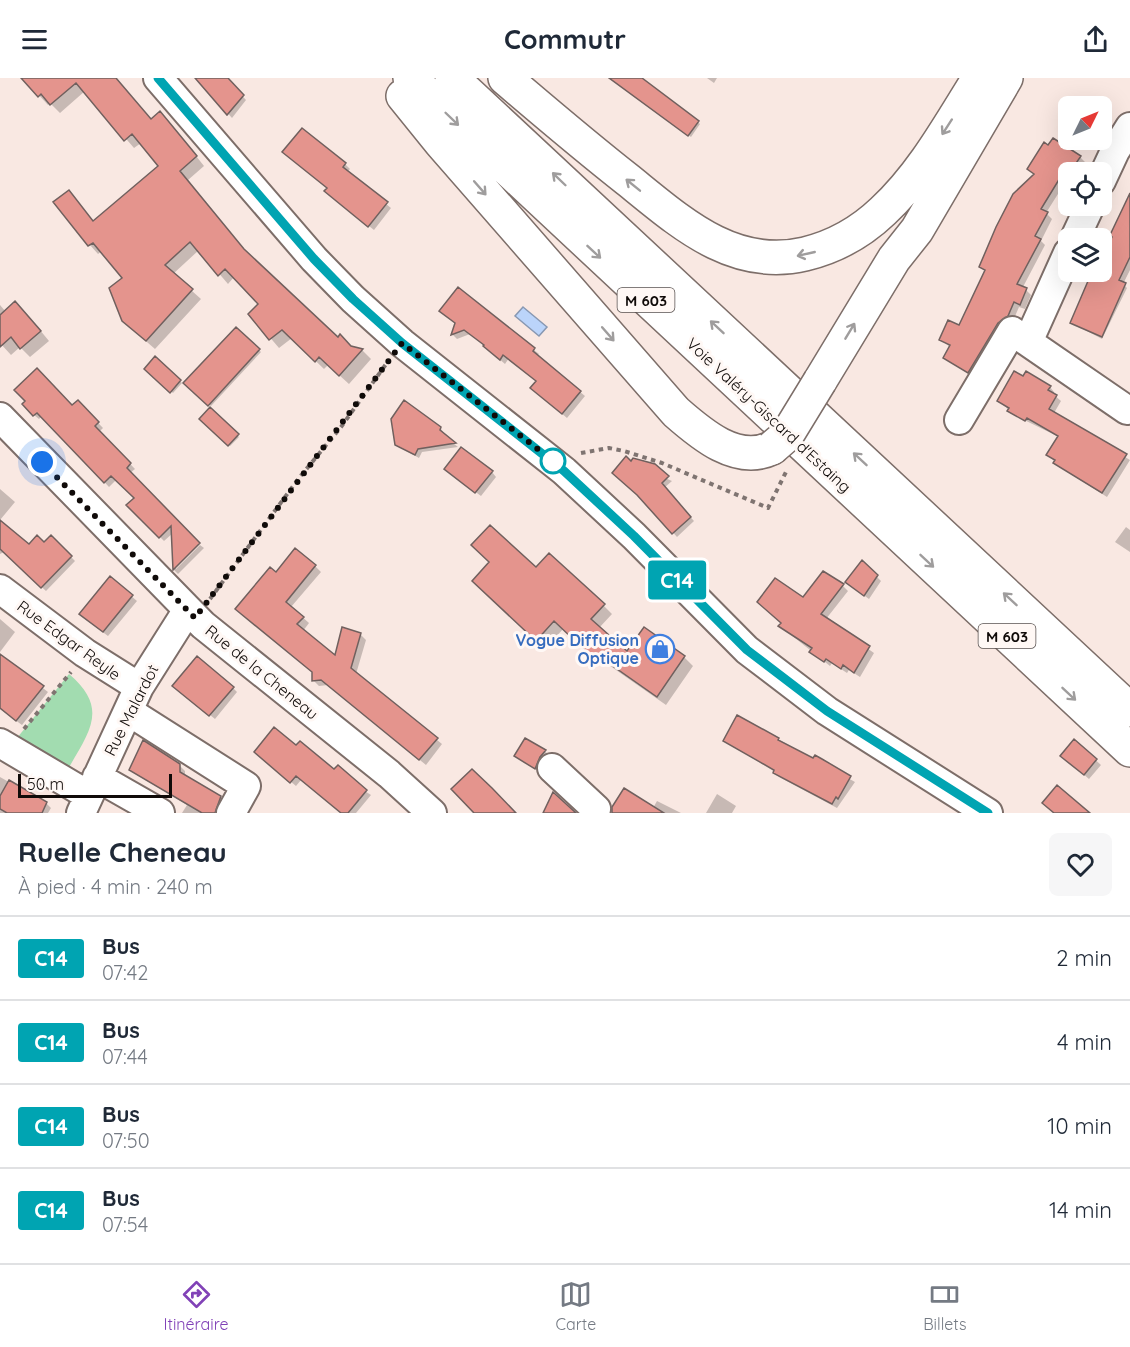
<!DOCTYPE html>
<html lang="fr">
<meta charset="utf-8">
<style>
body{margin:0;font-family:Quicksand,sans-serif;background:#f6f6f7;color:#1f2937;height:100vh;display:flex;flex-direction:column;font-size:22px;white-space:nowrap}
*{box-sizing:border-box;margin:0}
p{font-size:20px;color:#747a83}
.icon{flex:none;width:33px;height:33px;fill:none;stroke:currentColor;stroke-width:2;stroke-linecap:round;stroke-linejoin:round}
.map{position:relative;height:735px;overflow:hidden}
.sheet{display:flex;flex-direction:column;background:#fff;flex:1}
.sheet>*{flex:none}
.badge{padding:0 12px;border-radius:4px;font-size:21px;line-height:39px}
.needle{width:39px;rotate:47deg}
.controls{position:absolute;left:1058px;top:18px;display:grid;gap:12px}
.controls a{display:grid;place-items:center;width:54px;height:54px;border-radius:9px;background:#fff;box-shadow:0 6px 24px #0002;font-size:30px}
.scale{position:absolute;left:18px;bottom:15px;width:154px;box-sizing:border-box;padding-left:6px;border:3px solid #100b09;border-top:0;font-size:16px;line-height:21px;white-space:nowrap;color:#100b09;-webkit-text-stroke:4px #fff8f5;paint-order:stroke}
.you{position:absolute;width:30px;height:30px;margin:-15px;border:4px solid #fff;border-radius:50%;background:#1a73e8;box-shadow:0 0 0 9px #1a73e833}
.map>.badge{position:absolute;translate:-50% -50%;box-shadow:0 0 0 3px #fff}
.round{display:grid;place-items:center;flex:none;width:63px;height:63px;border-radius:9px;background:#f6f6f7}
.summary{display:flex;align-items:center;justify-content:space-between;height:102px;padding:0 18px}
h1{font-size:28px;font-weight:700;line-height:45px}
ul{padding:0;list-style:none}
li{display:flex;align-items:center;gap:18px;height:84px;padding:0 18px;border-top:2px solid #e0e1e3}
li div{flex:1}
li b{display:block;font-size:22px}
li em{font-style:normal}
li .badge{min-width:66px;font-weight:700;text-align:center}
header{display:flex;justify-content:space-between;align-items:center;height:78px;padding:0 18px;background:#fff;font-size:27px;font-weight:700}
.dock{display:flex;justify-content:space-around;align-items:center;height:84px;border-top:2px solid #e0e1e3;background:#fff;font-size:16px;color:#747a83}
.dock a{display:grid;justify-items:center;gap:3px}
.dock .selected{color:#8142b7}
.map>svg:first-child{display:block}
</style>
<header><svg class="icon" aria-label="menu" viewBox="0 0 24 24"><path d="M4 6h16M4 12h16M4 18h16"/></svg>Commutr<svg class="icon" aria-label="share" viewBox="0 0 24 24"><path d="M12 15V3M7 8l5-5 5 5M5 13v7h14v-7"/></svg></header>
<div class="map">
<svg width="1130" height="735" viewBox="0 0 1130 735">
<rect width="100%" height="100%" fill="#f9e8e2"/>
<path fill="#a2dcb0" d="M69,596C109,630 90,653 68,691L17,660Z"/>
<path fill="#bbd4fa" stroke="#8898b2" stroke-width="1.5" d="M523,229L547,249L539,258L515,238Z"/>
<path fill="#0003" d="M23,0H90L151,42L169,44L204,88L188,102L250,179L338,261L363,273L371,281L349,306L328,287L324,291L292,260L279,270L250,236L260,226L234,199L228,206L199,172L173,196L201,221L155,271L133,252L124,200L102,173L98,176L90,167L55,125L69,114L94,144L160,88L141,65L134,70L85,13L60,35L50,25L48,27Z
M208,0H226L246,22L232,40L202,6Z
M610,0H637L700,46L691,59Z
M707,0H717L714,5Z
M302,52L345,86L350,91L347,94L391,130L374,152L331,118Z
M1080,79L1085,84L1078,94H1068V100L1046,135L1052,141L1041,163L1045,167L1023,209L1031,217L1025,231L1019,229L1013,243L973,299L945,280L950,269L941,262L960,249L986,194L981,189L1035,97L1029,91Z
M1130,118V192L1123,206L1127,210L1102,261L1072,245L1089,204L1098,194H1101V186L1114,159L1111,157L1116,145Z
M458,211L534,272L539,276L537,278L585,318L567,340L537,315L538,304L509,280L505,286L470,256L457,261L453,257Z
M0,227L6,234H25L49,263L30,279L20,269L11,277L0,265Z
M236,251L261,274L211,328L185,305Z
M155,280L182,305L173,315L146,291Z
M1050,309L1054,314L1053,316L1061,323L1054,335L1130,382L1107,419L1060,389L1048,377L1059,359L1014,337L998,322Z
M16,312L72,329L78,324L103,350L99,354L135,391L130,395L198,465L176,486V491L200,467L204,470L178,496L174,492L173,455L164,463L128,427L136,420L116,402L109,409L42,338L39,341L34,337Z
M405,324L441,351L444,355L443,357L458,369L422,374L419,380L401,370L396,366Z
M210,331L239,359L230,368L201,341Z
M631,385L672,403L664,410L694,443L677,459L641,418Z
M492,394L496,399L481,418L450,395Z
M0,411L15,424L0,442Z
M0,444L29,468L44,467L51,459L75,483L46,513L4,474L0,476Z
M1126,449L1130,452V474L1115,464Z
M862,484L881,503L869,521L851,508Z
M315,488L321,494L291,529L309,545L303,553L336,580L360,556L366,562L356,596L442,666L426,687L328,607L319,608L313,602V595L243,537L276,496Z
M536,491L603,527L612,536L599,550L627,576L684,579L693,588L666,627L606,585L604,588L563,551L546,570L483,512Z
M111,501L137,523L108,558L85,541Z
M843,508L848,513L826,541L874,575L860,599L849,592L847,595L832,585L830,588L780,548L804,521Z
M0,541L15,554L0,574Z
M0,577L48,614L22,647L0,631Z
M233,610L237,614L215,641L179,612Z
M778,661L855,704L837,730L779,699L775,694L725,663Z
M526,662L547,675L537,692L518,680Z
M1075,663L1101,687L1089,701L1067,682Z
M296,669L371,717L356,735H342L301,702L296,708L260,678Z
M179,687L185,693V699L226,725L222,735H182L187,727L130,692Z
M0,699L46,725L51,730L48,735H0Z
M717,716L736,728L732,735H706Z
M657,723L681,735H612L613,730H653Z"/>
<path fill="#e4948d" stroke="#70605e" stroke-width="1.5" d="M21,0H116L151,41L160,33L197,78L180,93L244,171L338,259L340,256L351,268L363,271L339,298L319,279L315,284L282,252L269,262L248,236L258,226L225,191L218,198L190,164L165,187L193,211L146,263L122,243L109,210L122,200L93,165L88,168L53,124L69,112L93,143L158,88L132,56L124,63L76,5L50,27L41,16L38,19Z
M195,0H228L244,17L227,37Z
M609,0H642L699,43L688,58Z
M302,50L346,85L343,89L388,124L368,149L324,113L327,110L282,74Z
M1053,60L1081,78L1070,94L1063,95L1041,131L1048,134L1035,158L1041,161L1017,206L1027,210L1020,227L1014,224L1008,238L998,245L968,295L943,280L950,267L939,262L948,242L959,247L985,192L979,189L996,149L1013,116L1034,96L1027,91L1044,64L1048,67Z
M1130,115V179L1119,202L1126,205L1102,259L1070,245L1088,203L1094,194H1101V183L1112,159L1110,157Z
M458,209L535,270L533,273L581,313L562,336L530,310L536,303L503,277L500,282L483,268L484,267L464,252L451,257L455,245L439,233Z
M15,223L41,253L20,271L11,259L0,269V237Z
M236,249L260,271L208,328L183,305Z
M155,278L181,302L170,315L144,291Z
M37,290L72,327L78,322L99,344L95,348L131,385L127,390L200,465L173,492L171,448L159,460L126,427L134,420L111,398L104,405L37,335L33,338L22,326L25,323L14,312Z
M1014,293L1023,298L1026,293L1051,308L1048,312L1057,317L1049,331L1127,376L1102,415L1053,385L1055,382L1046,377L1058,358L1027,340L1025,343L1007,333L1009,330L997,323Z
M404,322L441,349L440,352L456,365L418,371L415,377L395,367L391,341Z
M210,329L239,356L228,368L199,341Z
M461,369L493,393L475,415L444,391Z
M626,378L631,383L633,380L655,386L669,398L662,405L691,439L672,456L637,417L612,395Z
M0,442L29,466L37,457L44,464L51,457L72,478L41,510L0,471Z
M490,447L536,489L549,475L605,526L591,541L627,573L644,549L685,578L657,619L597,577L594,581L554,543L536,563L472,503L489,484L471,467Z
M295,470L316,487L286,524L304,539L297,546L335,577L342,549L361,555L351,590L438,660L419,682L321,602L312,603V594L235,531L270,489L276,494Z
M862,482L878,497L864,518L845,504Z
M823,493L844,506L821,536L870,568L854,595L843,587L841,591L826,581L824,584L809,574L812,570L778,548L781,545L757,524L775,500L803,519Z
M110,498L133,517L103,554L79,536Z
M0,576L44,608L16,643L0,630Z
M197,578L234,609L209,638L172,608Z
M737,637L779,660L778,662L813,680L815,677L822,681L851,698L838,721L836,719L832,726L773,695L774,692L723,663Z
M274,649L296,667L300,663L334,691L338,687L367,712L348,735H341L296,698L290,705L254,674Z
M525,660L546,672L540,679L535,691L514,678Z
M1074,661L1097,681L1084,697L1060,678Z
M143,662L180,686V694L221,718L215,735H202L129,692Z
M472,691L492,710L516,735H474L451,711Z
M9,702L47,724L42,735H7L0,731V718Z
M1057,707L1090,735H1054L1042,725Z
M624,710L664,735H612V729Z
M553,714L576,735H543Z"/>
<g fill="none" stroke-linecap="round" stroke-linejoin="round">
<g stroke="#7d6e69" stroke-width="32">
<path id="minor" d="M158,0L314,181L353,221L402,265L564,393L634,458L747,572L827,633L988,735
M1101,103L1115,73L1130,49
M1075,160L1090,128
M1068,175L1028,264L1127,332
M0,339L203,547L389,696L432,735
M959,342L1012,253L1028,264
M0,511L85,575L139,609
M128,633L246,708L231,735
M0,665L88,717
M552,690L596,731L595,735
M97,699L160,735
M81,735L139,609L187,533"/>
</g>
<g stroke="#7d6e69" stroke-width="36">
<path id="highway" d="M410,0L1130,672
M452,0L1130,632
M505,0C546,35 586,69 628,102C680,144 733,193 805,176C834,169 861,154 883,133C923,96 950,46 979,0
M403,18L441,65L676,334C701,356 737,387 772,370
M820,303L894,181L917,152L1006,0"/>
</g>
<path stroke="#7f7471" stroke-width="4" stroke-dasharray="4.5 4.5" stroke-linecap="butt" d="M581,375L609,370L624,373L662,385L768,430L787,392
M210,521L299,400L341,349L389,282
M24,651L71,594"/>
<use href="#minor" stroke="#fff" stroke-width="28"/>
<use href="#highway" stroke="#fff" stroke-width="33"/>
<g stroke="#7d6e69" stroke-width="36" stroke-linecap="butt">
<path id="highway-bridge" d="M772,370L787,357L820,303"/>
</g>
<use href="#highway-bridge" stroke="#fff" stroke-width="33"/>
</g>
<defs><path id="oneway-shaft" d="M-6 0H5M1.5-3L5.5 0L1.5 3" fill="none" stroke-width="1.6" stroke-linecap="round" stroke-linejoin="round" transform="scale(1.5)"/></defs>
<g stroke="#9f9d9d">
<use href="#oneway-shaft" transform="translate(452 41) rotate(44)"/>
<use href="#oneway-shaft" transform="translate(947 49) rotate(123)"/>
<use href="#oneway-shaft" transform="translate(559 101) rotate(-136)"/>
<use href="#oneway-shaft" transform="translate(633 107) rotate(-141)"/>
<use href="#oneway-shaft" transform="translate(480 110) rotate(49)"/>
<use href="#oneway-shaft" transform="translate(594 174) rotate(43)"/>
<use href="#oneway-shaft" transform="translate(806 176) rotate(167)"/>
<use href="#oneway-shaft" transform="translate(717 249) rotate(-137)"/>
<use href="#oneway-shaft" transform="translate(850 253) rotate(-59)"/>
<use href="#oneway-shaft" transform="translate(608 256) rotate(49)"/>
<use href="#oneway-shaft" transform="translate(860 381) rotate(-137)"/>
<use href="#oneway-shaft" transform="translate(927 483) rotate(43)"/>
<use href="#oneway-shaft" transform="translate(1010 521) rotate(-137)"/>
<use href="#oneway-shaft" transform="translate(1069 616) rotate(43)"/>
</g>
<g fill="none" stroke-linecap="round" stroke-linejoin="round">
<g stroke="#fff" stroke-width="14">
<path id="line" d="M158,0L314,181L353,221L402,265L564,393L634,458L747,572L827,633L988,735"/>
</g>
<use href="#line" stroke="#00a4b2" stroke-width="9"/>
<path stroke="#100b09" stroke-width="6" stroke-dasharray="0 10.8" d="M42,384L195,540L402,265L553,383"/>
</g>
<defs>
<g id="shop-ring" transform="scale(1.5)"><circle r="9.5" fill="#fff8f5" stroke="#3f7fe0" stroke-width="1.5"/><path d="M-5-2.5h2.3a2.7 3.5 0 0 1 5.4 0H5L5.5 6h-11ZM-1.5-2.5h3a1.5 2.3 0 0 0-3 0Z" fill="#3f7fe0"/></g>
</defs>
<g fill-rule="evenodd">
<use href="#shop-ring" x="660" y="571"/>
</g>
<circle fill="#fff" stroke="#00a4b2" stroke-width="3" cx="553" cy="383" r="12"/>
<g text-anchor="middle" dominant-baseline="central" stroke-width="6" stroke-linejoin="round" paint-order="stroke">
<g fill="#fff8f5" stroke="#585250" stroke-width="1.5">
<rect x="617.5" y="210" width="57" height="24" rx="4.5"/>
<rect x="978.5" y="546" width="57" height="24" rx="4.5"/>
</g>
<g font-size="15" font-weight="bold" fill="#100b09">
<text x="646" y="222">M 603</text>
<text x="1007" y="558">M 603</text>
</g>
<g font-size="16" fill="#100b09" stroke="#fff8f5">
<text transform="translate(769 337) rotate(43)">Voie Valéry-Giscard d'Estaing</text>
<text transform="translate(69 562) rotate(36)">Rue Edgar Reyle</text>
<text transform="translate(262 594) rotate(39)">Rue de la Cheneau</text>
<text transform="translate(131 632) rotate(-63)">Rue Malardot</text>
</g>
<g font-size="16" font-weight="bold" fill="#366cbe" stroke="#fff8f5" text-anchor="end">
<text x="639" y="562">Vogue Diffusion<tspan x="639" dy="18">Optique</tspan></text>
</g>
</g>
</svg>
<div class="controls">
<a><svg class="needle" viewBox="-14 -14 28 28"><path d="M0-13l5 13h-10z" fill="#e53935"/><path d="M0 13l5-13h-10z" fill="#747a83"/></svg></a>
<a><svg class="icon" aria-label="locate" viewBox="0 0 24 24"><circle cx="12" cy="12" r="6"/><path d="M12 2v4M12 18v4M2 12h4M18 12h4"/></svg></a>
<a><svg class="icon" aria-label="layers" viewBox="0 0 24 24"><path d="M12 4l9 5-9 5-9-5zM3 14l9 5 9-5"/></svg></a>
</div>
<div class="scale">50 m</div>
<div class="you" style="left:42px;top:384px"></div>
<b class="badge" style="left:677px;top:502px;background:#00a4b2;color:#fff">C14</b>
</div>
<section class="sheet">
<div class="summary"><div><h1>Ruelle Cheneau</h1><p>À pied · 4 min · 240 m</p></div><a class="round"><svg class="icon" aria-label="heart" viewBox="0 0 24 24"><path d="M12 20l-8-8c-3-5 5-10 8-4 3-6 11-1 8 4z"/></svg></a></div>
<ul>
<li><span class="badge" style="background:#00a4b2;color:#fff">C14</span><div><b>Bus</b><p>07:42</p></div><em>2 min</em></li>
<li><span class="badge" style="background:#00a4b2;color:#fff">C14</span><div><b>Bus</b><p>07:44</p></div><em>4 min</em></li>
<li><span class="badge" style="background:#00a4b2;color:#fff">C14</span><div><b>Bus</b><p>07:50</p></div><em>10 min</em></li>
<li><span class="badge" style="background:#00a4b2;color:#fff">C14</span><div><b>Bus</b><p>07:54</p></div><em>14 min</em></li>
</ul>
</section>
<nav class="dock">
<a class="selected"><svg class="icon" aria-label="directions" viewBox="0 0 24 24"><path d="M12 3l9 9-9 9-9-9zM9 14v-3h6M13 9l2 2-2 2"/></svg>Itinéraire</a>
<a><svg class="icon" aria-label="map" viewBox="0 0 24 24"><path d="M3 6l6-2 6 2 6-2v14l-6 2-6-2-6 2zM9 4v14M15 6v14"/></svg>Carte</a>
<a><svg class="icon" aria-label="tickets" viewBox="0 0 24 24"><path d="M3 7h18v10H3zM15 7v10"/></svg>Billets</a>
</nav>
